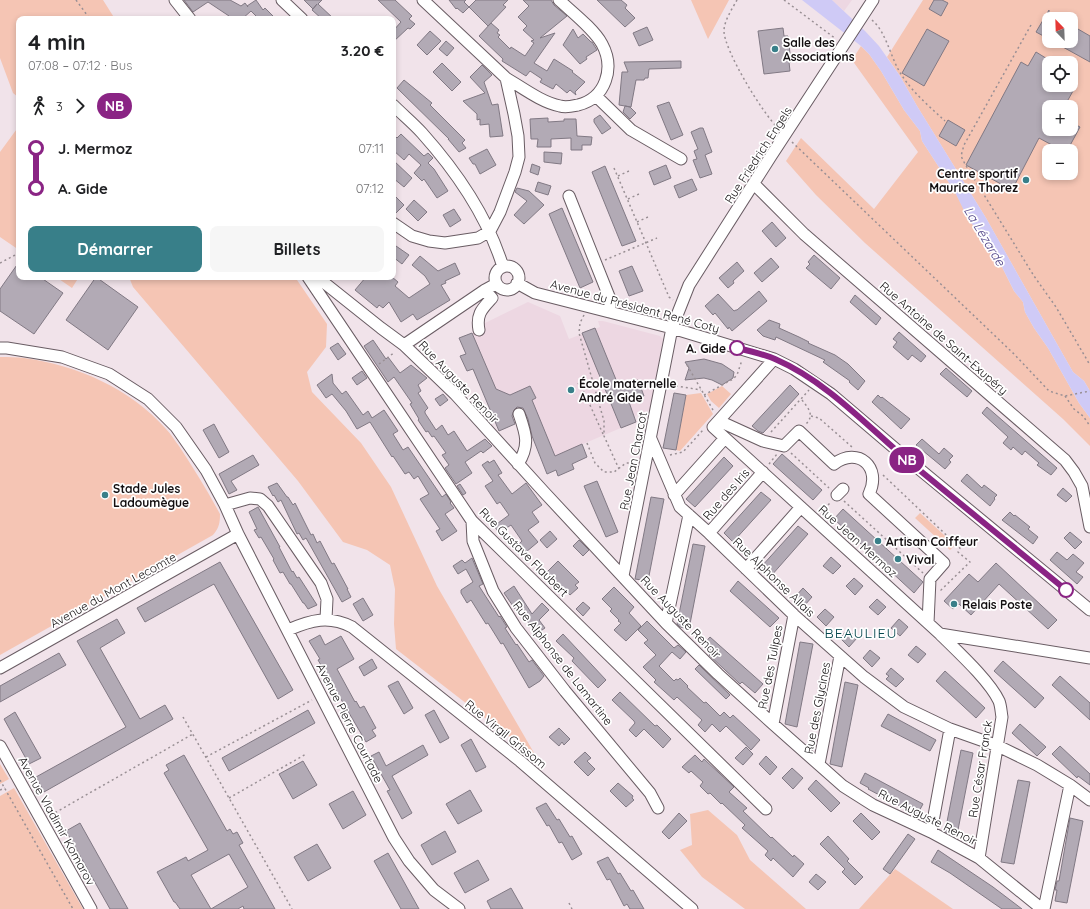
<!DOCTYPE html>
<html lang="fr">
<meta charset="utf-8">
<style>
body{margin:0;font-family:Quicksand,sans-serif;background:#f6f6f6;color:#202124;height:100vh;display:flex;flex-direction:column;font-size:15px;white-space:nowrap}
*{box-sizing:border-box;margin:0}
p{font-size:13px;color:#757577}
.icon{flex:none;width:22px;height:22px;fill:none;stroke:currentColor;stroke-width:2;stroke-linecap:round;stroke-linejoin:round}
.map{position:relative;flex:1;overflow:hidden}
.drawer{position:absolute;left:16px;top:16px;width:380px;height:264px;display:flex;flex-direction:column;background:#fff;border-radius:8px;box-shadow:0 2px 6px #0003}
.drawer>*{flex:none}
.badge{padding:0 8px;border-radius:13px;font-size:14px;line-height:26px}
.needle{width:26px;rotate:337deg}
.buttons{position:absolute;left:1042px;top:12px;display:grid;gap:8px}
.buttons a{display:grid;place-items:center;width:36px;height:36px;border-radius:8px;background:#fff;box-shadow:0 2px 6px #0003;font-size:20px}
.map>.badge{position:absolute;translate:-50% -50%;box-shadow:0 0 0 2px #fff}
.legs{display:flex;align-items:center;gap:6px;height:44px;padding:0 12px;font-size:13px}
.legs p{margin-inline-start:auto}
.overview{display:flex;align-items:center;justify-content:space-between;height:68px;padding:0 12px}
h1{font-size:22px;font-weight:700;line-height:30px}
.primary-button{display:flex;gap:8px;margin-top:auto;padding:8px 12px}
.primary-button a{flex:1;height:46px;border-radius:8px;background:#387f89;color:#fff;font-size:16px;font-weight:700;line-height:46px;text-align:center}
.primary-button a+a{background:#f6f6f6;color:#202124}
ul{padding:0 12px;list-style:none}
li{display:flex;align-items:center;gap:14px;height:40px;font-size:15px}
li i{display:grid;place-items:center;width:6px;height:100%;margin:0 5px;background:currentColor}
li i::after{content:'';width:10px;height:10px;margin:-5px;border:3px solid;border-radius:50%;background:#fff}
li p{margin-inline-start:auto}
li:first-child i{background:linear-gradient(#0000 50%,currentColor 0)}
li:last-child i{background:linear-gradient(currentColor 50%,#0000 0)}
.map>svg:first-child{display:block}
</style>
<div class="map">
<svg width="1090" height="909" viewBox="0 0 1090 909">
<rect width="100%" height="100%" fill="#f1e3ea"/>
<path fill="#edd7e2" d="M832,0H852L844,11Z
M528,302L560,316L569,339L600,327L598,321H603L660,336L663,339L650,410L635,416V422L545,460L519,401L495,410L468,339L472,333L484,327L483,324Z"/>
<path fill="#f5c5b4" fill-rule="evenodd" d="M0,0H103L115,19H19V98L13,93L0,58Z
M691,0H729L708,39Z
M923,0H1090V391L1084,381L1073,372L1065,358L986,218L917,106L900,76L887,57ZM1049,19H1071V41H1049ZM1049,63H1071V85H1049ZM1049,107H1071V129H1049ZM1049,151H1071V173H1049Z
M861,46L869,54L881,71L904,110L920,131L922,141L955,192L968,217L999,261L1014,291L1023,302L1025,312L1034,328L1048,348L1079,403L1090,418V446L1063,419L865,243L816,195L786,161L801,138L874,209L918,152L852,60Z
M19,126V250L0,237V152Z
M56,277H79L72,288Z
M129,277H295L327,324L326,347L307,372L312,392L361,443L391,487L437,586L537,758L396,649L394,624L395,589L390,565L367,550L343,542L298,481L133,287Z
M0,357C8,357 17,357 24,358C77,365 131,389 166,429C171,434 175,441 179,446C194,469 207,490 220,514C220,523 219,528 213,535L0,655Z
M722,386L731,394L719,408L711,401L707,394Z
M701,393L713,414L680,451L676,450L686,395Z
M920,513L955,545L950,550L915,518Z
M0,764L9,779L0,784Z
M14,788L83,909H0V796Z
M708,810L737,835L750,860L806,909H745L702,877L680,850L692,845L690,814Z
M895,869L953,909H859Z"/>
<path fill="#cfcaf6" d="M802,0H832L865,31L879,46L900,76L917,106L986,218L1065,358L1073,372L1084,381L1090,391V418L1079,403L1048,348L1034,328L1025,312L1023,302L1014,291L999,261L967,217L955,192L922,141L920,131L904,110L881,71L869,54L861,46Z"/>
<path fill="#b2aab5" stroke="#817984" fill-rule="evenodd" d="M184,0H230L241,6L245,3L248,7L247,6L256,0L263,10L265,8L276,19H259L251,11L242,19H224L229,16L208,2L193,12Z
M304,0H322L318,4L334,19H322L312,10L317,4L313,9Z
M378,0H395L412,16L409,19L415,24L410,29L408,28L393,42V31L401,22Z
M449,0H466L464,2L469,7L463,13L457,8L456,9Z
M476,0H508L503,5L506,7L488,26L469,7Z
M523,0H551L554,5L567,16L540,38L555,33L534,63L547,71L554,59L573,71L572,72L585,82L575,92L576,95L570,90L567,93L556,84L553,89L549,87L540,82L542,79L530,71L526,76L502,61L503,59L479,36L491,23L499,30L497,33L500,35L498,37L510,49L511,47L525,56L534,43L531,41L534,40L523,30L527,26L518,17L529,6Z
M597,0H621L627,5L625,8L635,18L625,27Z
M934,0H942L948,3L941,16L929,9Z
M1049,10V39L1036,32Z
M1071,25L1090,36V62L1052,41H1071Z
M647,27L653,40L639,46L633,33Z
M783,28L784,36H788L791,62H789L790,71L764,74L758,31Z
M573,29L578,38L583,34L591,42H592L597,50L586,57L587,59L580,64L563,45Z
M927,29L949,41L924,86L902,73Z
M430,31L441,41L427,55L417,45Z
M446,41L454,48L447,56L439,49Z
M1036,52L1049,60V85H1062L1073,91L1064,107H1049V129H1071V122L1080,127L1067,151H1063L1039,138L1012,190L966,165L1021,62L1028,66Z
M681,61V68L649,69L648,78H645L644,80H636L631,107L619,105L622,72H628L624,62Z
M442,63L461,82L452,91L433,72Z
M482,65L492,75L484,82L492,105L498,104L503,136L490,137L489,124L480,125V119L477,120V114L463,101L485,93L470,77Z
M404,80L432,103L430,105L465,140L462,143L466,148L459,152L448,139H449L397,88Z
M669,102L683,135L671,140L657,106Z
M625,106L630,107L636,113L630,119L623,112Z
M600,115L611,128L602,134L594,122V119Z
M548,118V122L564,121V119H576L577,136L592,137L591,145H582V150H571V138L551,139V147H537L538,139H531L530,119Z
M948,120L965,130L956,146L939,136Z
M700,128H703L712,152L705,155L712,174L700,178L693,160L697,159L694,151L698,149L691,132Z
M393,134L397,138L401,134L424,156L428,153L433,158L428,163L434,169L448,191L437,198L424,179L422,181L414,173L421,165L409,154L404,160L393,150Z
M487,149L496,165L480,174L475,164H473L469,158Z
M544,152L562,153L561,164L544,162Z
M393,160L412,178L404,187L393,178Z
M532,164L540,167L538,175L530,172Z
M666,165L671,178L654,185L649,172Z
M605,166L636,241L622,246L592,172Z
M692,179L697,190L679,198L674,186Z
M538,182L551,186L548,195L535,191Z
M517,188L529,191L544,205L524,224L514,215L527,201L515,192Z
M393,194L404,205L393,216Z
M414,200L427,212L418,221L406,209Z
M562,208L593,282L580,288L549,214Z
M454,209L461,220L450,227L443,215Z
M772,222L786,238L776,247L762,231Z
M396,246L409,255L402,264L393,257V250Z
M814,255L840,278L831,289L806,268L810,264L808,262Z
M420,256L438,271L455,263L460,274L445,281L446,283L441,285L450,300L417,320L413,314L401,322L389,302L383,308L379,305L377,308L355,290L366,277H392L398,282L395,286L409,298L430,284L425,276L412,265Z
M771,258L779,267L762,282L754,273Z
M19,262V277H40L63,293L34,334L0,311V289Z
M737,262L744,271L733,281L734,283L728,288L719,278Z
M632,266L643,291L629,296L619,271Z
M96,277L138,307L108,350L66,320Z
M759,291L767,301L732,331L729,327L728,329L715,313L713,315L705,306L718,294L734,311L736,310H737Z
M855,295L881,318L876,325L850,302Z
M769,320L780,324L779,328L799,337L809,342L808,343L835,355L848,364L865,381L858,390L849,382L850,381L823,362L825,360L776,337L775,340L763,336L757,330Z
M595,328L619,387L638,380L644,396L629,402L636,422L621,428L582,333Z
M899,332L926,356L921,362L912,355L908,360L893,347L897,342L893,339Z
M472,333L496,389L510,395L530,386L536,398L532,400L555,456L582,444L587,457L572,464L574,469L558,476L556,470L547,474L532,436L528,419L523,408L517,407L514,410L512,416L515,424L499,431L473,369L467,371L460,356L466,354L459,338Z
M373,340L386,359L388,357L400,373L411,365L427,378L418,385L421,391L418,393L428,408L425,411V413L436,430L442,425L448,435L454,431L467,451L485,439L492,446L483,453L481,451L465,462L472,473L456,484L445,468L449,465L442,455L446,453L434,436L432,437L428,431L426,432L418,420L419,419L410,404L412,403L394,377L388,382L364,346Z
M338,343L346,354L338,360L330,348Z
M704,359L722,364L734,372L733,378L722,385L712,380L704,378L685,380L689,368L685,362Z
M946,368L972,391L967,397L940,374Z
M362,371L367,378L357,385L352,378Z
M332,374L333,383L342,394L346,391L363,415L368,411L372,418L384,410L398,431L393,434L403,450L408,447L442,497L446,494L451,502L450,503L454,508L445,514L457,531L442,541L436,531L440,529L420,499L429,494L418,476L414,479L409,472L405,474L393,456L392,457L370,422L357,429L346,411L332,394L326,398L317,385Z
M790,385L799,394L763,433L758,431L752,426Z
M674,393L686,395L676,450L663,448Z
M443,394L448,400L440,406L435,399Z
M878,395L881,398L882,397L887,401L910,419L901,429L872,402Z
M987,407L1057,468L1051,475L1037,465L1039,463L1025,451L1022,455L1013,447L1011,450L1003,443L1008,437L982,413Z
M214,424L229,452L219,458L203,430Z
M922,439L939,454L944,448L953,456L949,460L951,462L945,469L916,445Z
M782,454L822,490L813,500L773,464Z
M253,455L259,465L231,481L237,490L229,494L219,474Z
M724,457L733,466L695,507L686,499Z
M494,460L502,473L498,475L512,494L526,483L542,505L532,512L539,522L528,530L538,542L526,552L519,544L522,541L511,525L499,533L494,526L509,515L500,502L497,504L485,486L493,481L482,465L488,461L489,463Z
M967,474L982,488L984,485L997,495L994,498L995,499L990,506L961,481Z
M597,481L618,532L606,537L584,486Z
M277,483L287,497H288L293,505L295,503L311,535L313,534L317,543L320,541L332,564L334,563L348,589H347L351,597L342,602L306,538L303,540L299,533L297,534L281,500L278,502L274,495L273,496L268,487Z
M460,484L466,493L463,495L457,486Z
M1063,488L1072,496L1066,502L1057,495Z
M761,492L771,500L733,542L724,533Z
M651,497L664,499L648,581L635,579Z
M258,507L280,547H279L292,572L293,571L297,578L299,577L317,605L308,609L304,603H303L291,584H290L283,572L280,573L273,560L274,559L261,537L259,538L254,530L257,529L249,512Z
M843,509L923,582L914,593L834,519Z
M1010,512L1014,516L1015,515L1030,527L1028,529L1038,537L1033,544L1002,520Z
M798,526L808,534L771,576L761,567Z
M550,531L557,539L547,548L540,540Z
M1070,532L1082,542L1075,549L1064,538Z
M579,540L589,550L583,556L573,546Z
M693,544L705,546L689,629L680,627L677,624Z
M1057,552L1067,560L1073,554L1084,563L1076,572L1083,577L1077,584L1050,560Z
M831,557L841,566L833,574L823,566Z
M472,558L483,584L479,586L499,617L500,616L507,627L505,628L516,645L517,644L529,662L532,660L544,676L540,681L529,688L503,643L501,644L488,623L486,624L471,600L467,603L461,593V590L473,582L466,569L458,574L453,566L462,560L465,563Z
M558,561L579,582L575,585L578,588L570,595L567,592L566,594L550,577L551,576L547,572Z
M220,562L293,690L278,699L214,584L145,622L137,608Z
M996,563L1057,620L1048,629L999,584L971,615L959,604L953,609L944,601L969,574L978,582Z
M854,578L863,586L855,595L846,586Z
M738,581L779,618L770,627L730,591Z
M514,586L532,614L542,603L549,610L539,620L545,628L536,634L518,607L515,609L504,593Z
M614,587L634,607L629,613L641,626L626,641L614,630L621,623L618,621L619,620L610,611L612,609L602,599Z
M803,588L812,597L804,606L795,597Z
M363,598L373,615L363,621L353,604Z
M877,599L886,607L878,615L869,607Z
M583,602L590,608L583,616L576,609Z
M825,609L834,617L826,626L817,617Z
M117,619L125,633L100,648L140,719L165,705L173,719L44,792L36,777L126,727L77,641Z
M899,619L908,627L900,636L891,628Z
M647,621L674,648L678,645L686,652L680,659L672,652L659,666L674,681L676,679L678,680L680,678L688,686L687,687L704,703L706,702L720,716L724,712L730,718L733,715L760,740L751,750L726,726L720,732L712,724L705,732L698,725L702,720L677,697L674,700L654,682L656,680L643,667L656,655L644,643L648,640L638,630Z
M848,629L857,638L849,647L840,638Z
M563,634L606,680L598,688L572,661L574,658L556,641Z
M320,635L325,645L341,636L354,659L337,669L355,702L356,701L360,708L364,706L376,728L372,730L376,736L366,742L318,660L320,659L309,641Z
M710,637L763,684L755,693L742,682L740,684L709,655L712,652L703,645Z
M800,642L813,644L797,727L785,724Z
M916,646L926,654L918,663L908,655Z
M870,650L880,658L872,667L863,658Z
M59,653L66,665L0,702V686Z
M372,659L377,668L364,676L359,667Z
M1003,661L1044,698L1035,708L994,671Z
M699,665L730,695L726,699L695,669Z
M891,668L904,679L896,687L886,679L889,676L886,674Z
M945,671L985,708L976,718L936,681Z
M1060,676L1090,703V720L1052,685Z
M398,681L413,708L404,714L388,686Z
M845,682L858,685L842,767L830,764Z
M620,692L655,726L657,725L671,739L663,748L644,729L636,737L629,730L635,723L634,721L612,700Z
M308,710L315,723L229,771L222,758Z
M434,710L449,738L440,743L425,715Z
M15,712L41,758L29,764L4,719Z
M888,714L936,740L930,751L881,726Z
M1020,724L1046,747L1037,756L1012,733Z
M559,728L570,739L564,745L562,742L559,746L549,737Z
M471,739L486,767L476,772L461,745Z
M423,745L428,755L392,776L412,813L402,819L387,791L390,790L371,756L379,752L386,766Z
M1060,746L1090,774V785L1078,776L1077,778L1052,754Z
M746,747L753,754L743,765L735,758Z
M961,750L973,753L957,835L945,832Z
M585,752L591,758L587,761L595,769L588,776L574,762Z
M184,755L227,831L230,829L233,834L237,832L243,843L239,845L275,909H244L243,906L238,909H180L175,902H174L157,872L186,857L188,861L208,850L164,773L169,770L166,765ZM229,854L248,887L211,909L191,875Z
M695,755L702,762L704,759L734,787L729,792L747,808L743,811L771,838L772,837L793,857L794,855L804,864L793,877L773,858L771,861L765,855L768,851L742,828L745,825L722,803L721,804L710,793L708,794L700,786L703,782L691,771L689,773L682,767Z
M766,756L777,767L770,775L759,764Z
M303,761L317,785L293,799L279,774Z
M792,768L803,778L793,789L782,778Z
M865,773L923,804L917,815L868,789L869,788L860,783Z
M816,780L840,803L831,812L808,789Z
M1018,780L1030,782L1014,864L1001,862Z
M618,783L633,796L632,798L634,800L626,807L610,791Z
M470,790L482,811L458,824L446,804Z
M353,791L366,815L343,829L329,804Z
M546,803L557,820L559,819L570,837L572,836L582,854L572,860L562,842L559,843L549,825L547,826L536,808Z
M679,813L687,821L669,839L662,832Z
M861,813L880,832L872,840L853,821Z
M1070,818L1083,821L1067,903L1055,901L1057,890H1055L1057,881H1059Z
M80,823L128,909H110L66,831Z
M445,831L456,852L432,865L421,845Z
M908,834L915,839L890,874L883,869Z
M828,836L849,859L847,861L863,877L855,885L842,872L845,869L820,844Z
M317,844L331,868L308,881L294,857Z
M938,850L993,887L1022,909H1002L950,873L931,862Z
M388,853L419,909H401L374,861Z
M608,857L618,874L620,873L631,891L633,890L644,909H630L627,904L624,906L610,879L607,880L597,862Z
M478,860L489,880L465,893L454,873Z
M816,874L826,882L818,890L809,882Z
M511,888L523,909H491L487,901Z"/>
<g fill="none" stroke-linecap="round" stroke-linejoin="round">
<g stroke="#695c63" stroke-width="13">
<path id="minor" d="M175,0L190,19
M282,0L302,19
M506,78C523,88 541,102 560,106C566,108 573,106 578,105C606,98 615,68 602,44C594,29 572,12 559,0
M596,96L631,130L681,159
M393,105C403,115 413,123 422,133C456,171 488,218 503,267
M754,184L804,234L1065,460L1074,472L1082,486L1090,527
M569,196L610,299V312
M393,223L412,236L429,241L445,243L478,238L490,231L500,212L515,172L519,157L518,136L514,114L506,78L423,0
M495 278a12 12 0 1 1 24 0a12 12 0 1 1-24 0Z
M308,277L472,521L766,809
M317,277L381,328L404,345L485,290L496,284
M517,283L535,293L672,328L774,359L794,369L831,394L912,463L1090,610
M479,330C476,314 482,309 492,298L485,290
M404,345L455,394L544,492L666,623L718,674L773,724L843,786L873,805L931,832L979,858L1042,909
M0,348H7L62,357L109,374L148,399L176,427L206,470L225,505L238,534L394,838L409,861L434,890L459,909
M774,359L713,427L940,634L1090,658
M719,421L763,441L784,446L799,431L834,464C858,446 882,467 869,494L944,563L930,579L928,623
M651,439L680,507L709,533L794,615L864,677L904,707L950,729L998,746L1037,765L1070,785L1090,800
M518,464C530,445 526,434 519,414
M674,495L725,438
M837,495L843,489
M225,505L250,498L260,499L268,506L321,583L327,599L326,619
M472,521L473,541L493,591L516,628L565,691L650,793L658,808
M709,533L763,472
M746,569L801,507
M623,576L672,328L689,285L771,156L873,0
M666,623L689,515
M288,630C311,620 329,615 352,627L520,761L692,909
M940,634C957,651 989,680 999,701C1001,706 1001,712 1002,717L979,858
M0,668L238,534
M773,724L794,615
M0,746L91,909
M819,764L840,656
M931,832L950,729
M1044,909L1070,785"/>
</g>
<path stroke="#998f94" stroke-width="1.5" stroke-dasharray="2 3" stroke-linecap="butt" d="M76,0L90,19
M737,0C732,9 724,21 724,31C724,50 763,114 778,128
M784,0L836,39
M872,20C887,33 890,57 901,74C912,92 930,107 945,121
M1031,25L964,145L961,156L965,164L1034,276L1056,307L1090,365
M792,142L1014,354L1049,391L1065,396L1090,391
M614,168L669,297L673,300
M618,176L629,171
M628,199L639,194
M637,222L648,217
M605,260L657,238
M0,263L17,254L19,251
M584,315L580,323L579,333L604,421V436L619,469
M379,364L395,352
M687,365L713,410
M578,383L585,394L603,434
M671,385L701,390
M704,395L733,379L737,375L742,360
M1065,396L1074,409L1083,416L1090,426
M802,400C808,408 815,415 806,424
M811,416L819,418L852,447
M771,432L809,390
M587,443L595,463L604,472H614L626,463H635
M791,453L829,488
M670,455L683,452L704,429
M769,464L777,454
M883,475L960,548L958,552L970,562L941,590L940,589
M844,501L923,573
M821,512L830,503
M183,717L292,909
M206,757L312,700
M0,780L73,909
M0,790L5,788
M229,798L306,754
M51,815L193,734
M569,903L572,909"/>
<use href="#minor" stroke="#fff" stroke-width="11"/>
</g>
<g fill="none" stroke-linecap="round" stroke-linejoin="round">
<g stroke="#fff" stroke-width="9">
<path id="line-1" d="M737,348C750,351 763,354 775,359C828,382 868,427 912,464C963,506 1015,548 1066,590"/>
</g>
<use href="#line-1" stroke="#8a2484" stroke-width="6"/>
</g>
<g fill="#387f89" stroke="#fff" stroke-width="1.5">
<circle cx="775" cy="49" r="4"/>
<circle cx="1026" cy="180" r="4"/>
<circle cx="571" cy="390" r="4"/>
<circle cx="105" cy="495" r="4"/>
<circle cx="878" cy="541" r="4"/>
<circle cx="898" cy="559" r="4"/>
<circle cx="954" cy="604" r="4"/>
</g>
<g fill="#fff" stroke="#8a2484" stroke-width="2">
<circle cx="737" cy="348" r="7"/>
<circle cx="1066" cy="590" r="7"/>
</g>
<g text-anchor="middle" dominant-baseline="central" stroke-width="3.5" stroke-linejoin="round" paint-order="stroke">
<g font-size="12" font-weight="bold" fill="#120e10" stroke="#fff" text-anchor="start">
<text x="783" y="42">Salle des<tspan x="783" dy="14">Associations</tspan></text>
<text x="1018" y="173" text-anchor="end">Centre sportif<tspan x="1018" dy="14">Maurice Thorez</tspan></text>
<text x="579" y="383">École maternelle<tspan x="579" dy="14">André Gide</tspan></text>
<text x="113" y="488">Stade Jules<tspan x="113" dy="14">Ladoumègue</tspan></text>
<text x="886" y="541">Artisan Coiffeur</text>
<text x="906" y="559">Vival</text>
<text x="962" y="604">Relais Poste</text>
</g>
<g font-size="12" fill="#120e10" stroke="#fff">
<text transform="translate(758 155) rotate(-57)">Rue Friedrich Engels</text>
<text transform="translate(635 306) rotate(15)">Avenue du Président René Coty</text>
<text transform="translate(944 338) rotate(41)">Rue Antoine de Saint-Exupéry</text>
<text transform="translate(459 382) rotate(46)">Rue Auguste Renoir</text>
<text transform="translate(633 461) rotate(-79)">Rue Jean Charcot</text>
<text transform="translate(726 494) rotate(-49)">Rue des Iris</text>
<text transform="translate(858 541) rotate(42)">Rue Jean Mermoz</text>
<text transform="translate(524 552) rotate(45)">Rue Gustave Flaubert</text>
<text transform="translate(774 577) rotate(44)">Rue Alphonse Allais</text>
<text transform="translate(113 590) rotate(-29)">Avenue du Mont Lecomte</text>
<text transform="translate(681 617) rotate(46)">Rue Auguste Renoir</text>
<text transform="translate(563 663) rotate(52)">Rue Alphonse de Lamartine</text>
<text transform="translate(770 667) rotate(-79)">Rue des Tulipes</text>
<text transform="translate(817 708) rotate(-79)">Rue des Glycines</text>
<text transform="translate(350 723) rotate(63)">Avenue Pierre Courtade</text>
<text transform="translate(506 734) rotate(39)">Rue Virgil Grissom</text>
<text transform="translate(980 769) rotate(-81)">Rue César Franck</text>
<text transform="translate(928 817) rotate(27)">Rue Auguste Renoir</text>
<text transform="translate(57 821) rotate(61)">Avenue Vladimir Komarov</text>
</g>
<g font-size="12" font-weight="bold" fill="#120e10" stroke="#fff" text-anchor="end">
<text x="726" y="348">A. Gide</text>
</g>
<g font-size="13" font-style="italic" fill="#534689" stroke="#fff">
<text transform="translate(985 236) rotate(59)">La Lézarde</text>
</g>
<g font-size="14" letter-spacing="1" fill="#03454c" stroke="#fff">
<text x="861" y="633">BEAULIEU</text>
</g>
</g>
</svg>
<div class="buttons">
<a><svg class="needle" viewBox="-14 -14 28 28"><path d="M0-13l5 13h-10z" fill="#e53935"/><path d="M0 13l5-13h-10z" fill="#757577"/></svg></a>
<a><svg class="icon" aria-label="locate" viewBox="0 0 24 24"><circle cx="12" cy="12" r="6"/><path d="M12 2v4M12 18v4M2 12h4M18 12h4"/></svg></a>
<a>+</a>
<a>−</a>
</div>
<b class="badge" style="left:907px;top:460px;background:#8a2484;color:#fff">NB</b>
<section class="drawer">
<div class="overview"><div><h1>4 min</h1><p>07:08 – 07:12 · Bus</p></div><b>3.20 €</b></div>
<div class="legs"><svg class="icon" aria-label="walk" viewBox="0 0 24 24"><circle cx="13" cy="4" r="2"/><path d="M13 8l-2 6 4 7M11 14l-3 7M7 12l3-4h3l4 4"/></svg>3<svg class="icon" aria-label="forward" viewBox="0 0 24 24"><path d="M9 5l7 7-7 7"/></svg><b class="badge" style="background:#8a2484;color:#fff">NB</b></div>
<ul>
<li><i style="color:#8a2484"></i><b>J. Mermoz</b><p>07:11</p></li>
<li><i style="color:#8a2484"></i><b>A. Gide</b><p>07:12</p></li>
</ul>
<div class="primary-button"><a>Démarrer</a><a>Billets</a></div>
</section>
</div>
